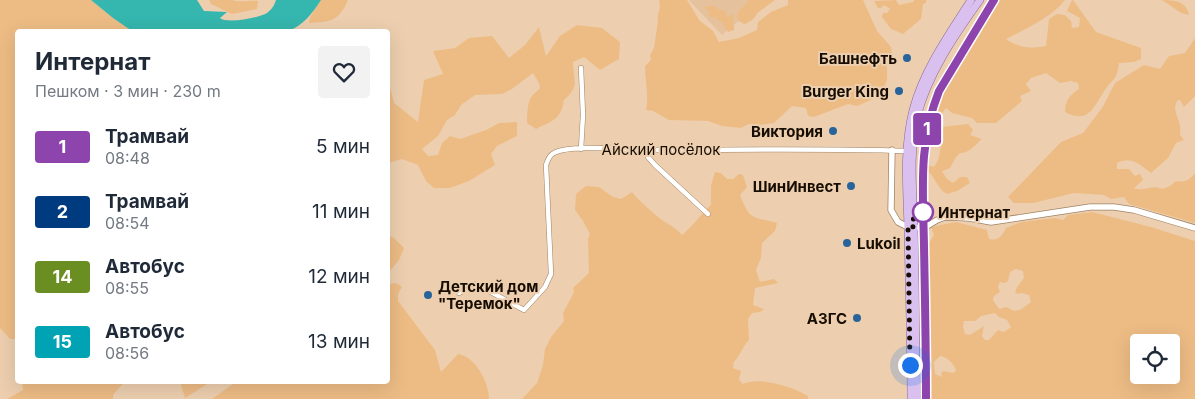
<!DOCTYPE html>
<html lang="ru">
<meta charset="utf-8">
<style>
body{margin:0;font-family:Inter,sans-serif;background:#f2f2f3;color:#1f2937;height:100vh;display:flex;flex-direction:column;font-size:19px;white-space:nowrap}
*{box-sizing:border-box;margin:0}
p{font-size:16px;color:#747a83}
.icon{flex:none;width:28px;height:28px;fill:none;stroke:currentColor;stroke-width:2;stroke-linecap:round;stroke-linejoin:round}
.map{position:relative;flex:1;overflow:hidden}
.details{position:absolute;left:15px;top:29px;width:375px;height:355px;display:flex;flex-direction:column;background:#fff;border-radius:5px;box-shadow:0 5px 20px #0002}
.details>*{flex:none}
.badge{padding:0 10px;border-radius:4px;font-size:18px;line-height:32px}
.controls{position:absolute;left:1130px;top:334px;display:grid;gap:10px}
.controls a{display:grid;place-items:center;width:50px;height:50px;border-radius:5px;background:#fff;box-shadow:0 5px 20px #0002;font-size:25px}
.you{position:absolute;width:25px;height:25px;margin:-12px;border:4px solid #fff;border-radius:50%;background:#1a73e8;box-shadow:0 0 0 8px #1a73e833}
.map>.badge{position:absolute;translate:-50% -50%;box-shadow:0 0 0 2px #fff}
.round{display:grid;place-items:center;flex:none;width:52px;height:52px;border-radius:5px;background:#f2f2f3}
.headline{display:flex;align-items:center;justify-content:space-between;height:85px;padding:0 20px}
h1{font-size:24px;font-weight:700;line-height:38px}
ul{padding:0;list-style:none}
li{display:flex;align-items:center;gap:15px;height:65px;padding:0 20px}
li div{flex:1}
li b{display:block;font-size:19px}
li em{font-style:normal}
li .badge{min-width:55px;font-weight:700;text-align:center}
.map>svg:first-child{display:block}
</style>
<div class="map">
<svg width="1195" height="399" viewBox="0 0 1195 399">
<rect width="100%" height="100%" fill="#edcfaf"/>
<path fill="#e5c29d" d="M689,0H763L722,35Z"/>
<path fill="#edbc85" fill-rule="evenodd" d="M0,0H91L113,18L132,31H18L17,339H10L0,328Z
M209,0H233C239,3 250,0 258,1L257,9L232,14L211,4Z
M321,0H348C339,21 331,22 309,23L310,17Z
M659,0H687L700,21L713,31L719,42L739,38L757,30L758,22L771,12L788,5V0H863L877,31L891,47L892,54L887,63V80L883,89L873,99L857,106L848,104L814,117L808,116L806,108L792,106L774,123L761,125L749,124L741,128L722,126L708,121L669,120L653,111L646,110C649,96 645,81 645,66L651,60L650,55L654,48L658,21C656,14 662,10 659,0Z
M749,0H775L757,13C756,18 750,22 744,24L739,21L737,17L738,12Z
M896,0L899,5L913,2L914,0H926V3L923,4L921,19L903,34L891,29L882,17L883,13H887L890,9L884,5L881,8H878L874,1Z
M996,0H1065C1052,17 1026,29 1006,39C1019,48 1031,49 1046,46L1049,19L1057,14L1065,15L1071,21L1072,28L1079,27L1080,18L1067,11L1072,0H1073L1096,32L1141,48V59L1134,62L1119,63C1117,82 1112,78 1103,93C1093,109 1087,124 1065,112C1065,100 1070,95 1079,89L1078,83L1071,81L1060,83L1046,73L1031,78L1026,84L1031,91L1020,96L1022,101L996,123H977L972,118L952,113L946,108C939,117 940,120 937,130C933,145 928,147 927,165L934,167C942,157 941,140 941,127L968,124L973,130L970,135L982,139C975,145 970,153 960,153L956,157L950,168L942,171L947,179L953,183L960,177H967L970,183L957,191L947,194C935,187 937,176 923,168L922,160L927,122L936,102L949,75L954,66L963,58L968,43L977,36L981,25Z
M1162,0C1175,0 1186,1 1189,15L1181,13Z
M709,6H715L718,9L725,11L727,17L733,13L734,30L728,32L722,24L724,23L717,20L716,16L712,18L708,16L709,12L704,7Z
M577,25L602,28L620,42L619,59L600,70L584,57L573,62C573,81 581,85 564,100C561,120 552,121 536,129L527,123C527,115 527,107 530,99C538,85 546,94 533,73L512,89L502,94L475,95L461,105L455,115L447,120L438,136L422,149L428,156L438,155L442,143L450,136L460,139L486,130L499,123L517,122V136L497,146L491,154L495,165L469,181L450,188H434L426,181L418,165L402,159L388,163V79L394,103L418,122L424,80L443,74L433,51L455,48L469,38L492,36L509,58L525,45L539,27L546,56L560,36Z
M1195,38V96L1184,107L1180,100L1177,101C1172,111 1179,117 1180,126C1181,129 1180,132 1180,135L1184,140L1176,143L1168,158L1151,173C1139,164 1131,156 1117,163V169H1129L1135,176L1140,174L1143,180L1134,188C1144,192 1153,184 1162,189L1170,186L1176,181C1185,183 1189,180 1195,173V223L1129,204L1124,197L1111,199L1104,195L1074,193L1033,203H1014L1008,197L1061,142L1083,133L1102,108L1115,83L1144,65L1160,69L1169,56L1185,53Z
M715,172L721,173L727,179H733L739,174L743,175L747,187L740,195C750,221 752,216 777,223L775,231L762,243L761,258L756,270L760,282L774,279L778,283L755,288L753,305L764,309L760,312L752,313L748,319L749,340C742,347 741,355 734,362L733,368L741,371L739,380L743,384C759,376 794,387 808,396V399H522L537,383L543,365L545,349L551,337L564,321L563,313L574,292L573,288L589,273L588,239L590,234L583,221L575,210L576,194L586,186L599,187L613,197L621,199L632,192C641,203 651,211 662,220C671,226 674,226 682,235C693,226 700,215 711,205V185Z
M1092,212L1151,227L1195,241V399H928L925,249L934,235L931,227L956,222L987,230L989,239C999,241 1002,236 1006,228L1021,222L1055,218L1063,220L1068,215ZM1016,269L1023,271L1024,278L1017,287L1015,292L1017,294L1022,293L1029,295L1031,302L1020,310L1014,311L1006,307L999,309L993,300L994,296L1000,292L998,287L1000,282L1005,283L1008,281L1010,272ZM995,313L999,317L1007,320L1011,327L1004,332L998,330L989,340H985L982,336L984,326L970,335L965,334L963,326L964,321H975L981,316ZM1139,342H1171V375H1139ZM940,356C947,357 954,363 956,371L953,373L944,371L941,373L942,377L935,374L934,362Z
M388,235L394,238L404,248L399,260L388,273Z
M396,283L402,287L398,294V301L435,350L441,372L458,354C475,356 489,382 489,399H212L233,384L240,381H388V284Z
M22,381H125L113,395V399H7L23,390Z
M180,381H212L185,398Z"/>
<path fill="#35b6ae" d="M91,0H197L204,11L227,12L220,18C227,24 259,18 267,13C272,9 274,6 276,0H321C312,14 304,24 289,31H132L113,18Z"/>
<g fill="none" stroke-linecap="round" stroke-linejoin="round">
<g stroke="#9e8364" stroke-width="5.5">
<path id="minor" d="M581,68L583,115L581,149
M646,150L648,157L655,165L708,214
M459,293L476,284L524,310L545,287L551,274L546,165C548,160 549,155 554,153C572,144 626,150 648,150C734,150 820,148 906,151"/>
</g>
<g stroke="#9e8364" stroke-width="7">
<path id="tertiary" d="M892,150L891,210L898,222L908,227L924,228L937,220L945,217L969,218L991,222L1090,207H1114L1134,210L1195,228"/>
</g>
<g stroke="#856694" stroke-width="8">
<path id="primary" d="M911,399C911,342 909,285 908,228C907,189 903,149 913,110C923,71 949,34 971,0
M917,399C915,342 916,284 914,227C913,191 909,153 917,117C928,74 955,35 980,0"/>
</g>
<use href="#minor" stroke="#fff" stroke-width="4.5"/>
<use href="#tertiary" stroke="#fff" stroke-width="5.5"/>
<use href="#primary" stroke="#d9c0ee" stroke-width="7"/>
<path stroke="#2e2215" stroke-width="1" d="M924,399L919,186C919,148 924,112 942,78C956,51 975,26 991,0"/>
</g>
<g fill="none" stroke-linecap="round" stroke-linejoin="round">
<g stroke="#fff" stroke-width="11">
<path id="line" d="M926,399C926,348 925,297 924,246C923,190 918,144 939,91L994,0"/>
</g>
<use href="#line" stroke="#8e44ad" stroke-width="8"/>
<path stroke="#170d03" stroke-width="5" stroke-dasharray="0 9" d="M910,365L908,226L914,227L913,213L923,212"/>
</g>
<g fill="#28649b" stroke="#edcfaf" stroke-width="2">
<circle cx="907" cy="58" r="5"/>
<circle cx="899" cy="91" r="5"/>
<circle cx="833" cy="131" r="5"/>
<circle cx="851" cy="186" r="5"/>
<circle cx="847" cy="243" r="5"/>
<circle cx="428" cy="295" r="5"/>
<circle cx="857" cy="318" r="5"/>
</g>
<circle fill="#fff" stroke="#8e44ad" stroke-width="2.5" cx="923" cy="212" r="10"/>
<g text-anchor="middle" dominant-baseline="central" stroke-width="4" stroke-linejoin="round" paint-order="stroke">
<g font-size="15" font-weight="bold" fill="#170d03" stroke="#edcfaf" text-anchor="end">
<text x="897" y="58">Башнефть</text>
<text x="889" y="91">Burger King</text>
<text x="823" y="131">Виктория</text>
<text x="841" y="186">ШинИнвест</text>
<text x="857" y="243" text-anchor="start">Lukoil</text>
<text x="438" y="286" text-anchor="start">Детский дом<tspan x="438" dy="17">"Теремок"</tspan></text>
<text x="847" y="318">АЗГС</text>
</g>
<g font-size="15" fill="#170d03" stroke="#edcfaf">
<text x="661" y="149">Айский посёлок</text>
</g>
<g font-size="15" font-weight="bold" fill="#170d03" stroke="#edcfaf" text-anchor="start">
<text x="938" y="212">Интернат</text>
</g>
</g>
</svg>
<div class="controls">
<a><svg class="icon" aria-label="locate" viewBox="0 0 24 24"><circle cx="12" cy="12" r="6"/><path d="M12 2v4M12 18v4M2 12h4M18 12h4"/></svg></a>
</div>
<div class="you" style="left:910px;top:365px"></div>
<b class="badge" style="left:927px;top:129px;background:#8e44ad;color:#fff">1</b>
<section class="details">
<div class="headline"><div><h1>Интернат</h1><p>Пешком · 3 мин · 230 m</p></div><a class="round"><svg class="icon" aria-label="heart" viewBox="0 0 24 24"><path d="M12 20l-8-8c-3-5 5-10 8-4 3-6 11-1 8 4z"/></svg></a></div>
<ul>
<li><span class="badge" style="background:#8e44ad;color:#fff">1</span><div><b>Трамвай</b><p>08:48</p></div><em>5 мин</em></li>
<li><span class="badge" style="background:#003b80;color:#fff">2</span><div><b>Трамвай</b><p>08:54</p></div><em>11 мин</em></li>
<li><span class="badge" style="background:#6b8e23;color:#fff">14</span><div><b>Автобус</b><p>08:55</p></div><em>12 мин</em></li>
<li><span class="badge" style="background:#00a3b4;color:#fff">15</span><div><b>Автобус</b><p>08:56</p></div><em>13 мин</em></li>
</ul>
</section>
</div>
